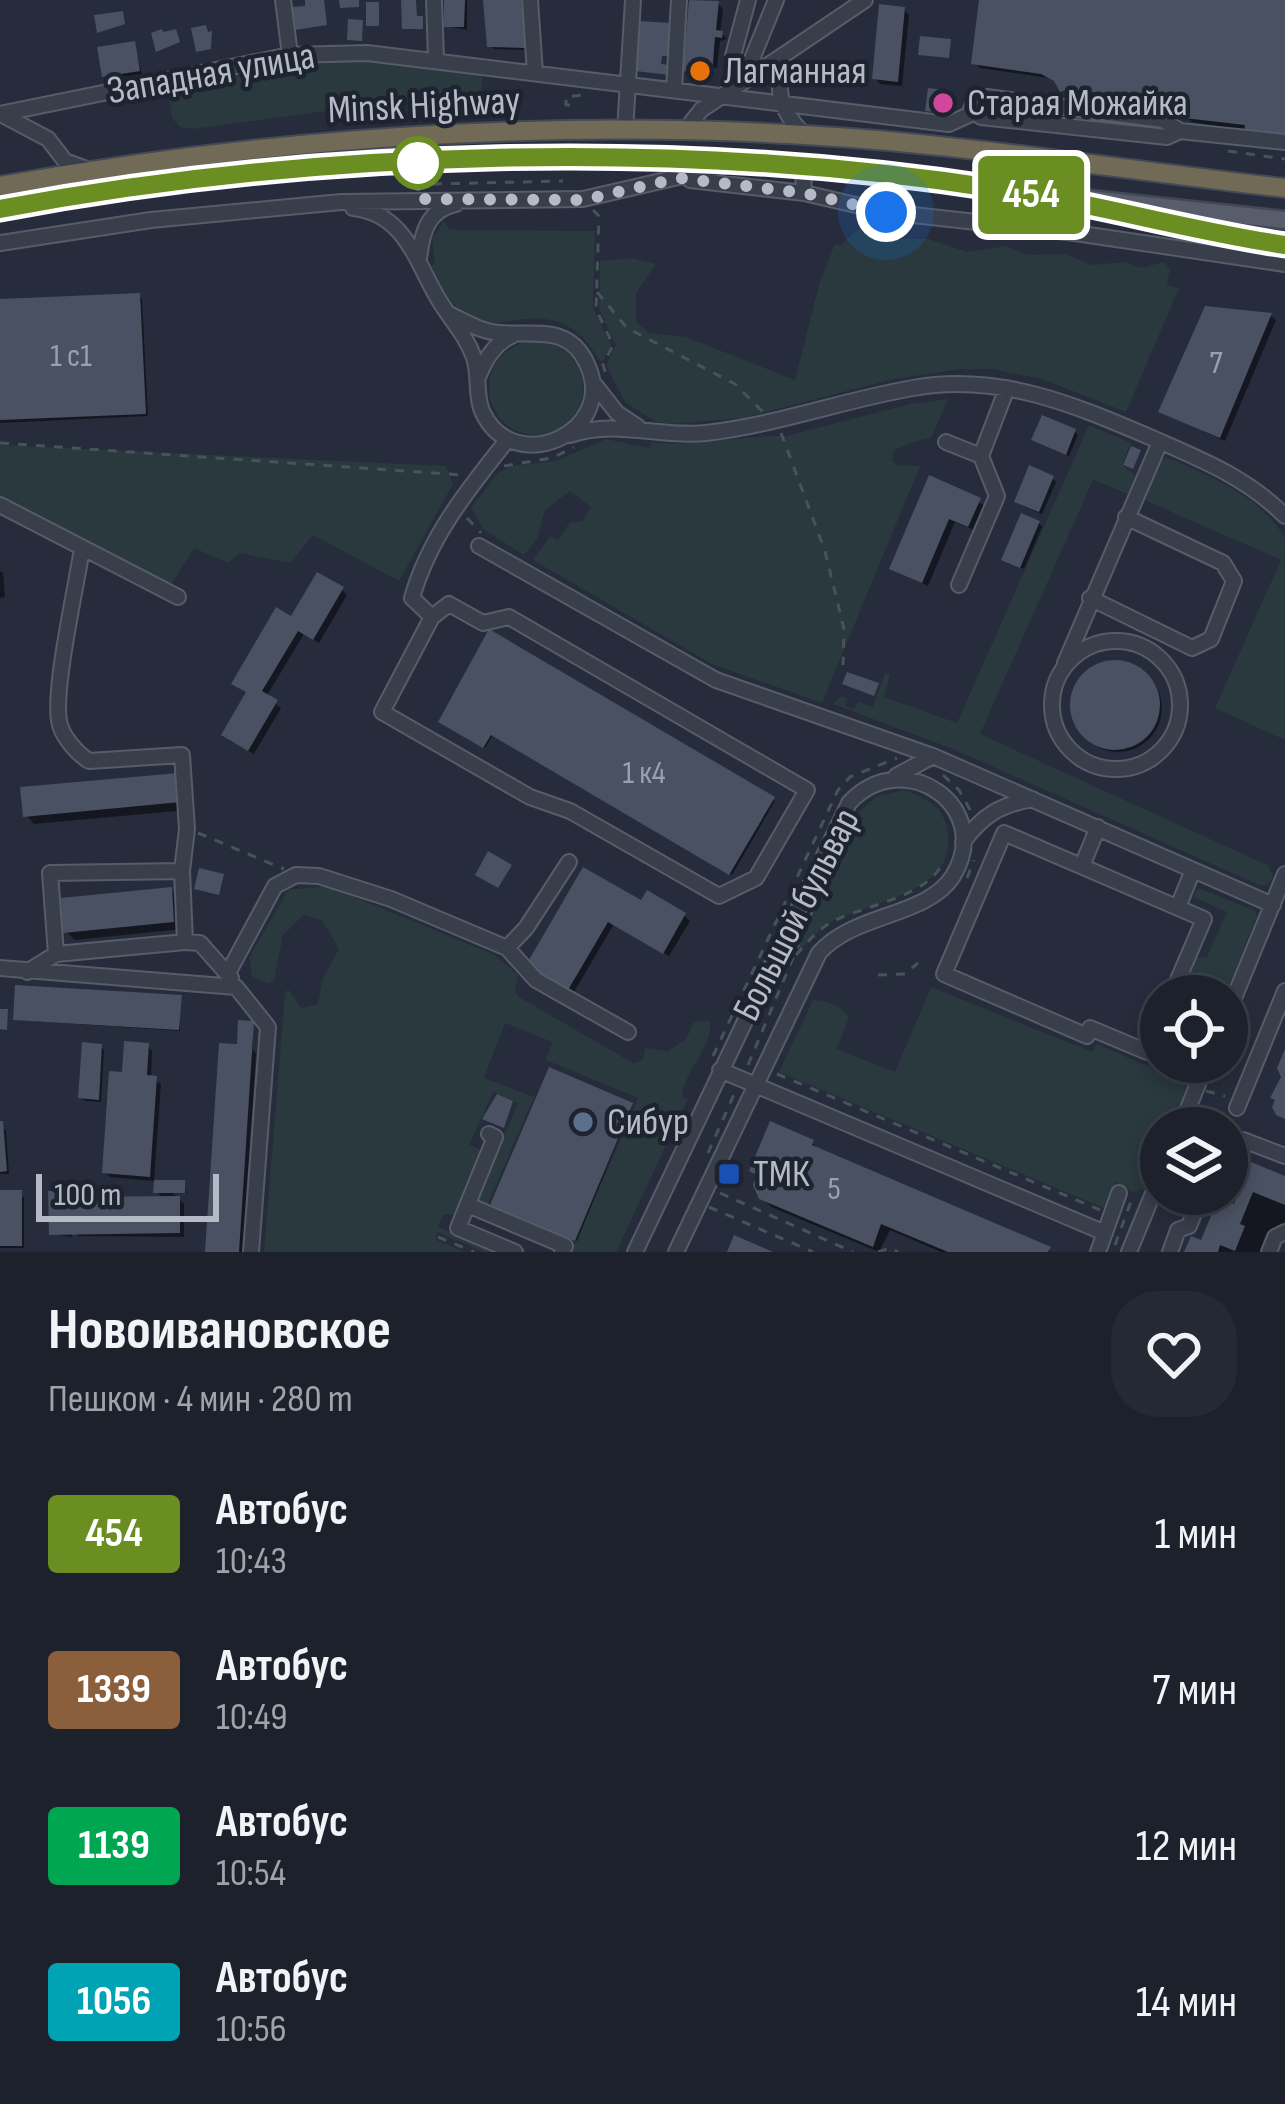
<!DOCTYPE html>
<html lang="ru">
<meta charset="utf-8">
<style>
body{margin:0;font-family:"Sofia Sans Condensed",sans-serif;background:#252934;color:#f1f3f6;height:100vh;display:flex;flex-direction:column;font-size:45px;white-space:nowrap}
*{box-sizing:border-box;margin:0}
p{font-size:39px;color:#a0a3a9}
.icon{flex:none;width:66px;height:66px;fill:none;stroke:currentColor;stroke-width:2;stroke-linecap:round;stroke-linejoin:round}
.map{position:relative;height:1252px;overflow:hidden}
.details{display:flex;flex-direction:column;background:#1c212c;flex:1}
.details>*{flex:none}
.badge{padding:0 24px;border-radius:9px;font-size:42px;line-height:78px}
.fabs{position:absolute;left:1140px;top:975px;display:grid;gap:24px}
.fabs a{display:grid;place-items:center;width:108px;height:108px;border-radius:50%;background:#1c212c;box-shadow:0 6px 18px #0003,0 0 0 3px #3a3e48;font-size:60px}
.scale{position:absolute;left:36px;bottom:30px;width:183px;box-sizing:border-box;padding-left:12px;border:6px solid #b5bac7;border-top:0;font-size:33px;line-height:42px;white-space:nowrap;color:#b5bac7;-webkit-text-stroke:9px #1e2330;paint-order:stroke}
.you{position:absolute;width:60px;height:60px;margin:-30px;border:9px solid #fff;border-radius:50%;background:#1a73e8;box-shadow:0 0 0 18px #1a73e833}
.map>.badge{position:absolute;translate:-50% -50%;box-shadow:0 0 0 6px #fff}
.round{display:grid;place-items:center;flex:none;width:126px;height:126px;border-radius:48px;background:#252934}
.overview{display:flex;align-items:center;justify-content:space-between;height:204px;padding:0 48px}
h1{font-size:57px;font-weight:700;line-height:90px}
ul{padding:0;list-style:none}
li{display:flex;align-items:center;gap:36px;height:156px;padding:0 48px}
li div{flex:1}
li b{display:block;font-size:45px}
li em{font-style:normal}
li .badge{min-width:132px;font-weight:700;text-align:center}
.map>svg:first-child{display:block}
</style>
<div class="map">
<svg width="1285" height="1252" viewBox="0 0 1285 1252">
<rect width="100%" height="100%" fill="#262c3b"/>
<path fill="#29393d" d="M372,58L477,70L483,79L481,90L460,103L393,102L193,129L180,127L172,118L169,91L178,83C226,89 213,78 249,68C288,57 331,59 372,58Z
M444,221L450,230L595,231L593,308L611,345L602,363C593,351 584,336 571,328C513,295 475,367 432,266L435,263L432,238Z
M858,229L880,230L894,239H928L967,252L1006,246L1028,255L1065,254L1092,265L1125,262L1141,268L1164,262L1170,269L1167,285L1179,288L1126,412L1042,379L992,369H961L894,379L743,418L670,424L656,422L625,402L606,366L616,345L599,309L600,261L631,258L656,264L636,293V322L650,333L686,337L795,380L820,281L835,244L841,245Z
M489 388a47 47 0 1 1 94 0a47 47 0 1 1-94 0Z
M948,399L931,438C916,440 908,445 894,450L892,461L897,465L920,466L822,703L712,664L533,560L550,536L558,540L570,522H582L591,507L570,491L545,510L537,539L524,555L483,529L471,507L498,473L512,466L556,461L606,439L649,448L651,442C697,447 740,435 786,436L910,404Z
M1089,425L1131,443L1122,465L1135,475L1128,494L1093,480L980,734L1269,866L1273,878L1267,885H1259L953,749L833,704L841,696L847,698L845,706L854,709L858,702L873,707L885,673L890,675L884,697L957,723Z
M0,445L446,466L453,484L399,581L313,535L290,563L239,553L228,563L194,548L169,588L0,499Z
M1166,457C1210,476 1259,495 1285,538V740L1215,708L1281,560L1142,499L1157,464Z
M904,790C926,798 945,807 948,833C957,894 868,902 830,923C816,931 807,943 796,955L857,814L877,796Z
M328,886L495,955L518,975L515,991L519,997L633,1063L643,1060L645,1048L668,1051L686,1039L694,1022L710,1021C713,1048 684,1070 682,1097L688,1099L674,1128L633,1111L638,1098L546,1060L552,1042L505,1023L484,1078L534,1097L487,1206L478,1198L518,1103L493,1092L469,1145L481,1150L486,1144L459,1214L443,1215L438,1227L497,1252H484L437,1232L436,1240L465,1252H264L285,994L288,989L301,1008L318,1004L322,980L339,949L322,920L304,915L283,935L274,981L269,984L252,976L249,958L288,890Z
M1198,888L1256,911L1257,915L1225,996H1181L1197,958L1207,957L1227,912L1193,897Z
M931,987L1092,1052L1097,1044L1150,1067L1161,1043V1062H1198L1170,1128H1161V1149L1144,1189L1133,1192L1116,1182L1104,1208L779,1072L813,1000C825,1000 843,1006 849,1017L837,1049L895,1072Z
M629,1121L669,1139L616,1252H571Z"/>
<path fill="#0007" d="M447,0H467V30L447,26Z
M486,0H523L528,50L494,49L490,46Z
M982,0H1285V137L1192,122L1187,117L1189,106L1109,96L1107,99L1099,95L1094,100L1088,94L1082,98L1076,93L1068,95L1059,83L1049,78L980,68L975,63Z
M717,3L723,9L720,32L727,39L720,41L717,68L711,67Z
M904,10L909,15L902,86L880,84L875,78Z
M134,45L142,74L108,79L104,76Z
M949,93L953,97L951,116L928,110Z
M139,296L142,299L148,416L0,423V302Z
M1271,316L1276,320L1225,441L1162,412Z
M1075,432L1078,435L1069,456L1038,443Z
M1052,478L1056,482L1042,514L1021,505Z
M931,479L984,505L974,530L955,522L928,586L893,568Z
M1039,523L1042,527L1024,569L1008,563Z
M0,571L3,573L5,597L0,598Z
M342,590L347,595L319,643L304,634L266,697L281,708L254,754L229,740L249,693L292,620Z
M490,634L775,801L732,875L493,735L485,748L441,721Z
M1074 708a44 44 0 1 1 88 0a44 44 0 1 1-88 0Z
M177,776L188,810L34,824L26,815Z
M584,871L642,905L685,916L690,921L669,956L614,924L574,992L535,970Z
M171,891L179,899L182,929L75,940L66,931Z
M180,998V1031L18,1020Z
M253,1024V1050L256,1053L243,1252H208L222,1046L245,1048Z
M147,1046L152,1051L151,1079L161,1084L154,1181L110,1177L105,1172L125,1075Z
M101,1047L104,1050L101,1102L85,1101L81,1097Z
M632,1106L577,1241L496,1206Z
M0,1127L6,1130L9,1174H0Z
M812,1143L822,1153L1052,1252H941L890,1230L879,1252L771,1207L762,1197Z
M1252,1166L1285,1179V1221L1272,1252H1187L1192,1240L1203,1244L1235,1208Z
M184,1183L186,1193H173L184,1204V1237L78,1236L72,1230V1237L52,1234L68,1194L72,1200L164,1199L156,1191Z
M0,1193L24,1197V1248H0Z"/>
<path fill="#4a5162" d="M305,0H324L327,25L295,30L292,7L305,6Z
M339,0H359V7L340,8Z
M401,0H416L417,16H423V29H402Z
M444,0H465L464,27H444Z
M483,0H521L526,48L487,47Z
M689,0L719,1L716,30L723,31L722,38L715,37L712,76L683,71Z
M979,0H1285V135L1244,131L1245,125L1184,118L1186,103L1103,93L1101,97L1093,92L1087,97L1081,91L1075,95L1069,89L1060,92L1054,81L1041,74L971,64Z
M366,2H379V26H366Z
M879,4L905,7L898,82L872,79Z
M123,11L125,24L97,33L94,15Z
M348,19L363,20L362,41L347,40Z
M638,21L672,23L671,56H662L661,64L671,65L670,75L635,71Z
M206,25L208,32L212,31L211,49L196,52L191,28Z
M162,29L163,32L176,29L180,42L156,52L151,33Z
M920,36L951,39L949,58L918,55Z
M135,41L140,71L102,77L97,47Z
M928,88L951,91L948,114L925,111Z
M140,293L146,414L0,420V299Z
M1205,306L1272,313L1220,438L1158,412Z
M1042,415L1076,429L1066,455L1031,440Z
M1131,446L1141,450L1133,469L1123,465Z
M1029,465L1054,476L1039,512L1014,502Z
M929,475L981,498L968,527L949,519L922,583L889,569Z
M1021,513L1040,521L1020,568L1001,560Z
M317,572L344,587L313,640L298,631L262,691L278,700L248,751L221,735L246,692L231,684L276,607L291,616Z
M489,629L775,797L729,875L491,735L483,748L438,722Z
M1070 705a45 45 0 1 1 90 0a45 45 0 1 1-90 0Z
M847,672L879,683L874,696L842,684Z
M178,773L181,802L23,817L20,787Z
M488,851L512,865L498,888L475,875Z
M583,867L641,900L647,890L686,913L663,954L608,922L568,990L526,965Z
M199,868L224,874L219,895L194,889Z
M172,887L174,922L63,933L61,898Z
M15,985L182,995L179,1030L13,1020Z
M0,1009H8L7,1030L0,1029Z
M238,1020L254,1021L239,1252H205L219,1043L237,1044Z
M124,1041L149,1043L147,1075L157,1076L150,1177L102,1173L109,1071L122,1072Z
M82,1042L102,1044L99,1100L78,1098Z
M1285,1049V1119L1276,1115L1272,1107L1275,1100L1270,1098L1281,1077L1277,1068Z
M549,1067L633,1103L575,1241L490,1205Z
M497,1094L513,1101L504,1128L482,1119Z
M0,1121H3L7,1171L0,1172Z
M770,1121L814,1140L812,1145L1051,1247L1048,1252H948L881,1224L873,1247L759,1199L753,1185L757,1175L749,1171Z
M1251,1162L1285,1176V1205L1253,1192L1240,1224L1245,1226L1235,1251L1220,1245L1218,1252H1184L1191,1236L1201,1240L1213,1211L1206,1208L1211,1195L1234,1204Z
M154,1180H185V1193H153Z
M0,1190H22V1246H0Z
M70,1190V1197L180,1196V1233L49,1235L48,1191Z
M734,1235L773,1252H727Z"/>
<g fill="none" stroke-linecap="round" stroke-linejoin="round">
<g stroke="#575c69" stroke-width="18">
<path id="minor" d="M283,0L290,55
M434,0L436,58
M530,0L535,73
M752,73V59L776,0
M740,82L733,56L748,0
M674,90L679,0
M0,114L290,55L367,53L949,124L973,113
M1,114L48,139L65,161L89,170
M625,131L633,0
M1180,131L1163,120L987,97L976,99L971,109L981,117L1167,137L1180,131L1285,142
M684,132L701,110L782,56
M805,135C779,111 776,90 782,56L865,0
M803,169L804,193L886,212L1075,233L1285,264
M690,180L804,193
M353,208C403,213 415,258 436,295C448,317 466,334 474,358C480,375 475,394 482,411C513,480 619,432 587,364C569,324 534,336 500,333C481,332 466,322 449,314
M0,243L151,220L341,202L583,199L726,166
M419,259C422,233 427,210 456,204
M479,375C486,358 495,343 513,335
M595,385L617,413L638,427
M570,435C616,419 659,438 706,433C777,425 843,400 913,388C998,372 1075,405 1152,438C1202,460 1246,477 1285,516
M946,442L981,456
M0,505L178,597
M479,546L716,680L933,756L1273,905
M82,548C77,584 51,696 60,725C64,739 78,754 89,761L182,755L187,829L182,871
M959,585L997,496L981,456L1007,388
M1090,598L1192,648L1211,639L1234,581L1223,563L1126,517
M432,617L449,604L483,623L509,617L807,790L756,878L719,896L570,811L530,797L382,712L432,617L412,598C429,537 469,488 508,439
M1052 705a64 64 0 1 1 128 0a64 64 0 1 1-128 0Z
M1065,663L1160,442
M896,776L933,756
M963,842C983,815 1000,805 1032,799
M1082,866L1098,827
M1178,907L1193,870
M185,942L200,943L231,978
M507,948L526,928L569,862
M0,968L236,987L268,1027L251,1252
M27,972L56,954L50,873L182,871L185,942L56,954
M228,973L275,886L296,875L319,876L391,899L507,948L536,980L628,1032
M1227,1015L1285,874
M1161,1020L1147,1052L1090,1028L1087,1036L944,974L1004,833L1204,919L1171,996
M720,1070L1105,1233
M1237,1108L1285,991
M1180,1128L1207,1062
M489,1134L495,1137L458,1228L515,1252
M1227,1155L1231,1145L1243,1140L1285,1156
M468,1205L565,1246L562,1252
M635,1252L849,803C904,744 995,807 953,876C927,917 854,913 819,953L676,1252
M1098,1252L1119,1193
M1129,1252L1161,1174
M1170,1252L1178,1230L1189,1226L1202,1194
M1269,1252L1275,1237L1285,1232"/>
</g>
<g stroke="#424754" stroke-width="21">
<path id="major" d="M1090,199L1285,220"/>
</g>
<g stroke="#444956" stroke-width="22">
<path id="highway" d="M0,186C278,136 569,117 851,138C996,149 1141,172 1285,188
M0,209C315,149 681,140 999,188C1095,203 1189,231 1285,245"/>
</g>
<path stroke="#465459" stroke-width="3" stroke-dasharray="9 9" stroke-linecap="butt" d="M570,105H566V97L583,95
M1228,151L1285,159
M433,184L563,181
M593,210L599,216L596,309L613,345L603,365L607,377
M597,292L627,328L735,384L763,412
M781,433L825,551L844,629L843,665
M0,443L463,475
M504,466L552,458L574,447
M467,518L481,533
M943,775L959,790L973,815
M198,833L284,869
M967,878L974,860
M796,955C807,943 817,930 832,922C866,904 924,899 943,863
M878,975L905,974L918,963
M713,1056L838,790L850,777L897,758
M748,1065L814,908
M777,1074L1100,1210
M1206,1091L1225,1096
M708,1153L736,1090
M720,1193L853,1252
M709,1207L813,1252
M438,1237L474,1252
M1115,1245L1133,1196
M878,1252L890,1248L898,1252"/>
<use href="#minor" stroke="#393e4b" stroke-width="14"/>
<use href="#major" stroke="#585d6b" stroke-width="16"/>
<use href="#highway" stroke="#716a57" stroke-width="18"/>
</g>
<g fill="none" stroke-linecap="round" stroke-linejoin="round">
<g stroke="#fff" stroke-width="27">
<path id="line" d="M0,209C316,149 681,139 999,189C1095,203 1189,231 1285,245"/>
</g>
<use href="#line" stroke="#6b8e23" stroke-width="18"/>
<path stroke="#b5bac7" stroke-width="12" stroke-dasharray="0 21.6" d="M418,163V199L583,200L679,178L804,193L886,212"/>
</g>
<circle fill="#e8710a" stroke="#1e2330" stroke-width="4.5" cx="700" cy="71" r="12"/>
<circle fill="#d1479c" stroke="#1e2330" stroke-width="4.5" cx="943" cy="103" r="12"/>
<circle fill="#fff" stroke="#6b8e23" stroke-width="6" cx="418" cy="163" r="24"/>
<circle fill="#5c6f8a" stroke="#1e2330" stroke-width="4.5" cx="583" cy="1122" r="12"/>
<rect fill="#1a4fb4" stroke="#1e2330" stroke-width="4.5" x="717" y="1162" width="24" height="24" rx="6"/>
<g text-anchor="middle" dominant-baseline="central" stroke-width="9" stroke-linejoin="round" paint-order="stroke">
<g font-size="33" fill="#9aa0ae">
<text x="71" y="356">1 с1</text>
<text x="1216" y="363">7</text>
<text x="644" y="773">1 к4</text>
<text x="834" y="1189">5</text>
</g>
<g font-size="39" fill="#b5bac7" stroke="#1e2330" text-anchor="start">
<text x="724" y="71">Лагманная</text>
<text x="967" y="103">Старая Можайка</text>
<text x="607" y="1122">Сибур</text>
<text x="753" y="1174">ТМК</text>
</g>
<g font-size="39" fill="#b5bac7" stroke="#1e2330">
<text transform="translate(211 74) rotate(-10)">Западная улица</text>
<text transform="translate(424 106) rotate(-3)">Minsk Highway</text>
<text transform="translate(797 915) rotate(-63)">Большой бульвар</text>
</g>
</g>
</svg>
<div class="fabs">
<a><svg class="icon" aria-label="locate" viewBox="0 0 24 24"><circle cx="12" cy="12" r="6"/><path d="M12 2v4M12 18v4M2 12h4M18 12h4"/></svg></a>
<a><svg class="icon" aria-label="layers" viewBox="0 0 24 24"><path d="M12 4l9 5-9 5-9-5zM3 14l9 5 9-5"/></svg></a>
</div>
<div class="scale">100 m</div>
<div class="you" style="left:886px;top:212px"></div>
<b class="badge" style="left:1031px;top:195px;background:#6b8e23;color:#fff">454</b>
</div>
<section class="details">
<div class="overview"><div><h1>Новоивановское</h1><p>Пешком · 4 мин · 280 m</p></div><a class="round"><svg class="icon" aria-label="heart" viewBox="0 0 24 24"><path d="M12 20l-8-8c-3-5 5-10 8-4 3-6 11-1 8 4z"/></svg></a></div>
<ul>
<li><span class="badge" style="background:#6b8e23;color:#fff">454</span><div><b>Автобус</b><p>10:43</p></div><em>1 мин</em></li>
<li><span class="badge" style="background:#8b5e3c;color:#fff">1339</span><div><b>Автобус</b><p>10:49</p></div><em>7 мин</em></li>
<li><span class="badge" style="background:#00a651;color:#fff">1139</span><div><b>Автобус</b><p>10:54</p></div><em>12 мин</em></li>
<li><span class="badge" style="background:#00a3b4;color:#fff">1056</span><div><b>Автобус</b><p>10:56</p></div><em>14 мин</em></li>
</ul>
</section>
